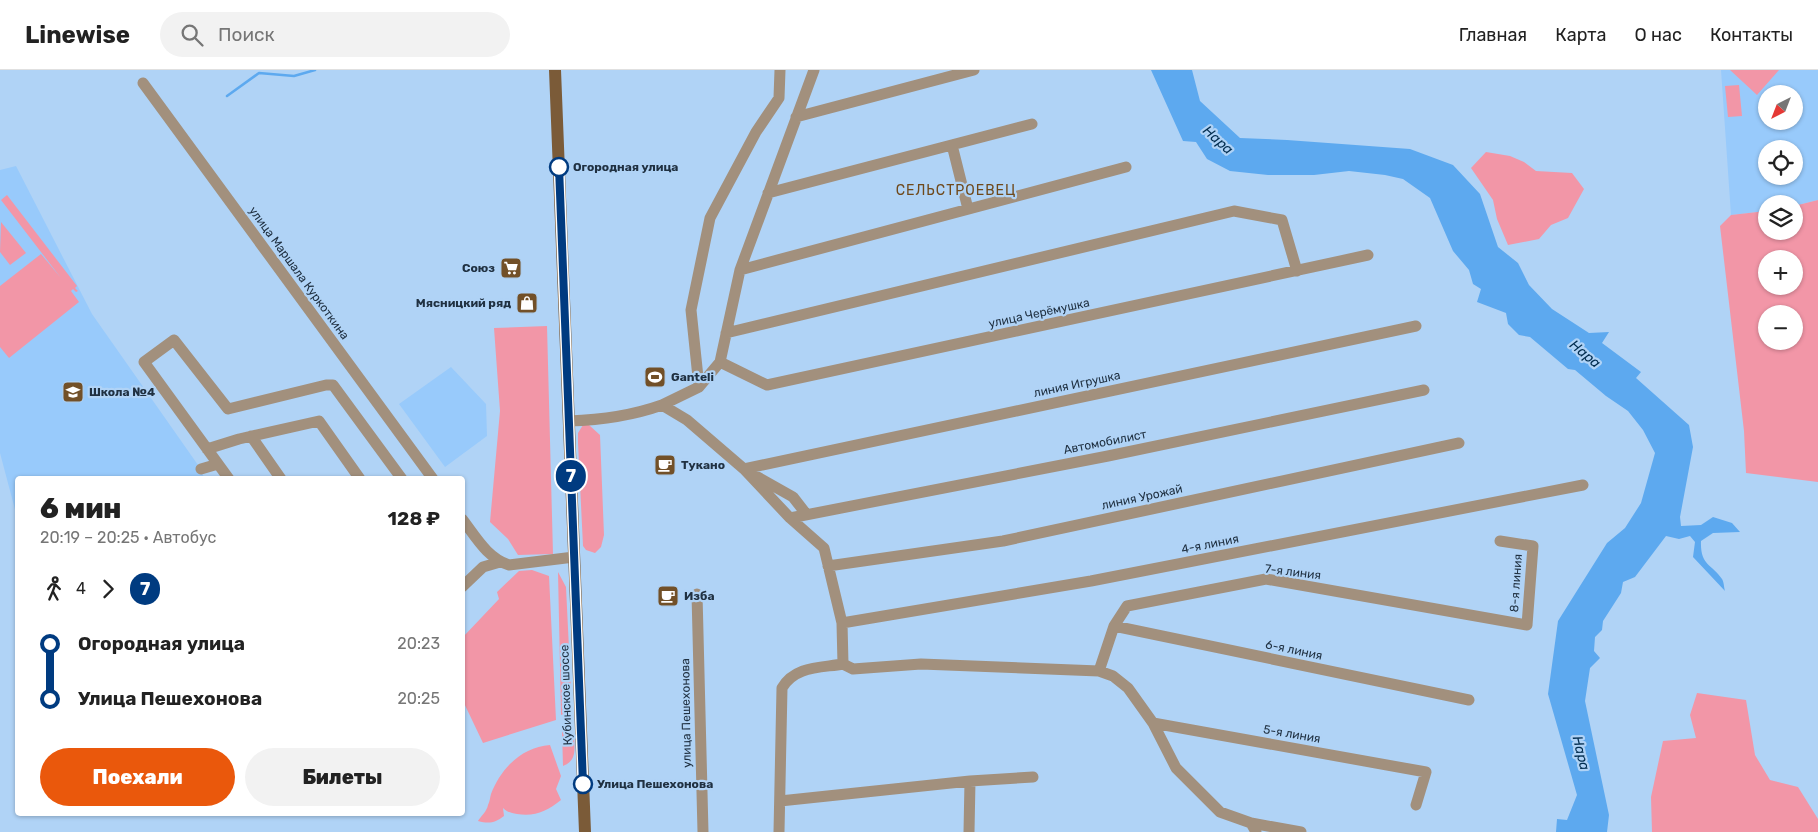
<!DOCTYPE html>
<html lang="ru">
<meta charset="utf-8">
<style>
body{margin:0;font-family:Rubik,sans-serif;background:#f2f2f2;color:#222;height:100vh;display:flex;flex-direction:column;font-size:19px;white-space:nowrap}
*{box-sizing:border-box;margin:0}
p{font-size:16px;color:#767676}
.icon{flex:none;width:28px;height:28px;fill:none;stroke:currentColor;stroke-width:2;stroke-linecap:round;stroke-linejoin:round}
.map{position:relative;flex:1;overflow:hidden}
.panel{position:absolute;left:15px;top:406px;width:450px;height:340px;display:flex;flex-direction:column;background:#fff;border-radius:5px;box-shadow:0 1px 4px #0004}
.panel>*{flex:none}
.badge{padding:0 10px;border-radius:16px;font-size:18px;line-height:32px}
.needle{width:32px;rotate:222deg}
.controls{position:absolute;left:1758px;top:15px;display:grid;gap:10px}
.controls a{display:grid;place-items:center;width:45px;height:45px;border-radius:50%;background:#fff;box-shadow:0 1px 4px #0004;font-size:25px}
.map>.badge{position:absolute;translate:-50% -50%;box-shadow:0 0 0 2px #fff}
.legs{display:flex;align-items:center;gap:8px;height:55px;padding:0 25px;font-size:16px}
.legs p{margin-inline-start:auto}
.headline{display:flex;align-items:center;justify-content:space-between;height:85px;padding:0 25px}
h1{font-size:28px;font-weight:800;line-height:38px}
.button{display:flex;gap:10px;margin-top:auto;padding:10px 25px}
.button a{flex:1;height:58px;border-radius:30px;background:#ea580c;color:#fff;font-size:20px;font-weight:800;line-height:58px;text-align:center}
.button a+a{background:#f2f2f2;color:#222}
ul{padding:0 25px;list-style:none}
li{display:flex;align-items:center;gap:18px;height:55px;font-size:19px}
li i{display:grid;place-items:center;width:8px;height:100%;margin:0 6px;background:currentColor}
li i::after{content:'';width:12px;height:12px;margin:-6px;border:4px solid;border-radius:50%;background:#fff}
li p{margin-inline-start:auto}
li:first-child i{background:linear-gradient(#0000 50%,currentColor 0)}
li:last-child i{background:linear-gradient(currentColor 50%,#0000 0)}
header{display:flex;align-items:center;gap:30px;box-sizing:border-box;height:70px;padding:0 25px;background:#fff;border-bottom:1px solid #e0e0e0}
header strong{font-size:24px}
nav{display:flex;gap:28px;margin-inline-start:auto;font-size:18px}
.search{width:350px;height:45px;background:#f2f2f2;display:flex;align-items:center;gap:12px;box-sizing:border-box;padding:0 18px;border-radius:28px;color:#767676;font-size:19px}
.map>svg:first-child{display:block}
</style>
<header>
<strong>Linewise</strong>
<div class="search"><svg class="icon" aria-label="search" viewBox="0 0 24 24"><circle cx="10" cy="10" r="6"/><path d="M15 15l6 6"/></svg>Поиск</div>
<nav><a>Главная</a><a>Карта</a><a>О нас</a><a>Контакты</a></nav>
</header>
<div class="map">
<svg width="1818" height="762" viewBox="0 0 1818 762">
<rect width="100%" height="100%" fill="#b0d3f6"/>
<path fill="#98cafb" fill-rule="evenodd" d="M1721,0H1818V130L1794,136V134H1766V141L1731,145ZM1766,24H1794V51H1766ZM1766,79H1794V106H1766Z
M16,96L92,244L198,395L205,409H18L17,447L0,383V100Z
M451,297L486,334L487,366L445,397L399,334Z"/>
<path fill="#f296a7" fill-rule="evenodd" d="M1730,0H1779L1757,25Z
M1739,15L1742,46L1728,47L1725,16Z
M1486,82L1510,86L1524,92L1536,101L1572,103L1584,119L1568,148L1551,155L1539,169L1508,175L1497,149L1493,130L1471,98Z
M7,125L77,216L75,218L78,221L76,222L73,219L71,221L79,232L9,288L0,277V216L41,184L61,208L1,130Z
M1818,130V412L1746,403L1744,361L1720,156L1731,145L1766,141V161H1794V136ZM1766,189H1794V216H1766ZM1766,244H1794V271H1766Z
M1,152L26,183L10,195L0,182Z
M547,256L553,484L518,485L508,469L490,452L500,341L494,258Z
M583,355H589L600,365L604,465L601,477L595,483L586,480L583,476L578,373V363Z
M532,500L549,506L556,650L483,673L463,631V567L499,529L497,522L519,501Z
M558,502L566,517L572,641L561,645Z
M1697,623L1746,630L1755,685L1770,710L1798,717L1818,749V762H1652L1651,727L1663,671L1696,668L1690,645Z
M562,661H569L574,665C574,678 578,690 563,696Z
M550,675L561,706L556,719L561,730C547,741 535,747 517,744C511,743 507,742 503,738L504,746C495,753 489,754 478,751C481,746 487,741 488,735C490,731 490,727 491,724C501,698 522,677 550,675Z"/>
<path fill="#5da9ef" d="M1151,0H1192L1200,31L1240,68L1287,70L1410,79L1453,95L1480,124L1498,177L1518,193L1529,215L1552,239L1589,263L1609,262L1602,273L1641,302L1636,308L1689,355L1693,377L1680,447L1681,456L1701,455L1713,447L1732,453L1740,462L1713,463L1701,471C1700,496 1712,494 1722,509C1724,512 1724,518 1725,521L1693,487L1695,472L1690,466L1679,469L1666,466L1635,507L1623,512L1621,523L1603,551L1602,560L1595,567L1594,581L1600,588L1590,598L1585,631L1609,745L1607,762H1556L1557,749L1567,750L1577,725L1548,624L1558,551L1607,473L1625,458L1641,433L1655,383L1643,360L1628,341L1606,326L1575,300L1568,299L1530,267L1519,265L1508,254L1506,243L1477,232L1481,219L1473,214L1469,200L1453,181L1430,128L1403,109L1385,105L1349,101L1314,105H1268L1230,101L1207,89L1196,72L1183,71Z"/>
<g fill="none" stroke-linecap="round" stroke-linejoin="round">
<path stroke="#5da9ef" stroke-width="2.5" d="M227,26L259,3L294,6L315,0"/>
<path stroke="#a2907d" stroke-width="11" d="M143,13L433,409
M796,47L974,0
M952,75L968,139
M768,123L1032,54
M740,200L1126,97
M726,263L1234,141L1282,150L1297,201
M720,292L767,315L1368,185
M699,317L691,240L710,148L756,62L779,28L780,0
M662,335L699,317L720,292L740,200L814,0
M569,351C601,350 631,346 662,335L687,350L744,399L790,448L824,478L842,553L843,594L853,599L921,594L1099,601L1113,606L1128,618L1153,653L1176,698L1220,742L1251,753L1256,762
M251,366L281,409
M207,379L239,369L319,351L360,409
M201,399L218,394
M744,399L1416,256
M754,405L793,427L807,445
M229,409L144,292L174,270L228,339L326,315H333L402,409
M790,448L1108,386L1424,320
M462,449C476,467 487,488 509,495L574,487
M828,496L1003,471L1459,373
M462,517L483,497L500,492
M697,524L703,762
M842,553L1091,511L1583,415
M1114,556L1469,630
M1099,601L1114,556L1127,536L1266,509L1527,555L1533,476L1500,471
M1153,653L1426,702L1416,735
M780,731L970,711L1033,707
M1251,753L1301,762
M779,762L782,618C795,596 820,598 843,594
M969,762L970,711"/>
<path stroke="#7b5b38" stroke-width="12" d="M555,0L585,762"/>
</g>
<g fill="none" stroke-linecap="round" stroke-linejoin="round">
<g stroke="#fff" stroke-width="11">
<path id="line-1" d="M559,97L583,714"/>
</g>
<use href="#line-1" stroke="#003b80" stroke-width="8"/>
</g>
<defs>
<g id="supermarket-square" transform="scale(1.125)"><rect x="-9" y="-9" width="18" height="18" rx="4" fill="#725028" stroke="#b0d3f6"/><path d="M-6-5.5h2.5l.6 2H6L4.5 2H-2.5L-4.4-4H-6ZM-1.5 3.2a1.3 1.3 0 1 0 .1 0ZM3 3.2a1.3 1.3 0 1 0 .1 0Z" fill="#fff"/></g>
<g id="shop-square" transform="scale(1.125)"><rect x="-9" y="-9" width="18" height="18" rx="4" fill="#725028" stroke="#b0d3f6"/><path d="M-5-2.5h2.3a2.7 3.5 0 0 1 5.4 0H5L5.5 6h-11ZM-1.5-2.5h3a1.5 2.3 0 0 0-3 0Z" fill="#fff"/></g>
<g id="stadium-square" transform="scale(1.125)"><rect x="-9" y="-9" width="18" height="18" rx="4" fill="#725028" stroke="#b0d3f6"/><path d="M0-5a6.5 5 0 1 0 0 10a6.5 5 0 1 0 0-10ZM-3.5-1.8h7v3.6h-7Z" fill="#fff"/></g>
<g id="school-square" transform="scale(1.125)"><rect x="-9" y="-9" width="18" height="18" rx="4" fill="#725028" stroke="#b0d3f6"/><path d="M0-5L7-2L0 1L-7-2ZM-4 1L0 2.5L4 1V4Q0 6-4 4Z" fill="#fff"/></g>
<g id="cafe-square" transform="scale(1.125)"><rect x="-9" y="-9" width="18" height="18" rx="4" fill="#725028" stroke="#b0d3f6"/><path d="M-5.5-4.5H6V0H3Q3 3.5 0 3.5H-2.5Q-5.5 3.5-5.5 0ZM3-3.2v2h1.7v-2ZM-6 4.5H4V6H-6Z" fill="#fff"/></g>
</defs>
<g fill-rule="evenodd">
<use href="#supermarket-square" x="511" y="198"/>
<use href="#shop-square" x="527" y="233"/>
<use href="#stadium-square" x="655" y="307"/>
<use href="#school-square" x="73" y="322"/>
<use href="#cafe-square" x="665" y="395"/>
<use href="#cafe-square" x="668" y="526"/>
</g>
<g fill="#fff" stroke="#003b80" stroke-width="2.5">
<circle cx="559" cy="97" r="9"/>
<circle cx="583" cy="714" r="9"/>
</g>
<g text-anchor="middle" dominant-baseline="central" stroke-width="4.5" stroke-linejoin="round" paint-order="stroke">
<g font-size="12" font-weight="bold" fill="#203142" stroke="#b0d3f6" text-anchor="start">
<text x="573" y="97">Огородная улица</text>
<text x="597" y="714">Улица Пешехонова</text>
</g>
<g font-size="12" font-weight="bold" fill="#203142" stroke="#b0d3f6" text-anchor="start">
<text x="495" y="198" text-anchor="end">Союз</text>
<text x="511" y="233" text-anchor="end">Мясницкий ряд</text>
<text x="671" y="307">Ganteli</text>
<text x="89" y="322">Школа №4</text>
<text x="681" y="395">Тукано</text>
<text x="684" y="526">Изба</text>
</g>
<g font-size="12" fill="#203142" stroke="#b0d3f6">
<text transform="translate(299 203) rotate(54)">улица Маршала Куркоткина</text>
<text transform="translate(1039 243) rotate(-12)">улица Черёмушка</text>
<text transform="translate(1077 314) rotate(-12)">линия Игрушка</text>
<text transform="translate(1105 372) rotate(-11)">Автомобилист</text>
<text transform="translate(1142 427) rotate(-12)">линия Урожай</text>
<text transform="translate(1210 474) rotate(-11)">4-я линия</text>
<text transform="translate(1293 502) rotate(7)">7-я линия</text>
<text transform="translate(1516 513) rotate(-86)">8-я линия</text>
<text transform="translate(1294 580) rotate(12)">6-я линия</text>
<text transform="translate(566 625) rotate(-92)">Кубинское шоссе</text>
<text transform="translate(686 643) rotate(-91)">улица Пешехонова</text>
<text transform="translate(1292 664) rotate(10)">5-я линия</text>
</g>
<g font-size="14" font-style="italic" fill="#022d4f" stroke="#b0d3f6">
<text transform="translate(1218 70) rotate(42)">Нара</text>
<text transform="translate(1585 284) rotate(40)">Нара</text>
<text transform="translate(1581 683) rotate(76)">Нара</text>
</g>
<g font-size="14" letter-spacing="1" fill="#6f491b" stroke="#b0d3f6">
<text x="956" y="120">СЕЛЬСТРОЕВЕЦ</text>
</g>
</g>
</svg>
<div class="controls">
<a><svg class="needle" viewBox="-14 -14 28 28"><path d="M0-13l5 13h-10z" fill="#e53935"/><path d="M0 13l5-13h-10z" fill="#767676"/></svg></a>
<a><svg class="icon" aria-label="locate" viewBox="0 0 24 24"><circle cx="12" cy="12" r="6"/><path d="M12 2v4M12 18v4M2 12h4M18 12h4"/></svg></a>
<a><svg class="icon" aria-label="layers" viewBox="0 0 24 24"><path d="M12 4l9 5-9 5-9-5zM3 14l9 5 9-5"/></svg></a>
<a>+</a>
<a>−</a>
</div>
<b class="badge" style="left:571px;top:406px;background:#003b80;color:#fff">7</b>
<section class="panel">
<div class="headline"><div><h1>6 мин</h1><p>20:19 – 20:25 · Автобус</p></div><b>128 ₽</b></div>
<div class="legs"><svg class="icon" aria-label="walk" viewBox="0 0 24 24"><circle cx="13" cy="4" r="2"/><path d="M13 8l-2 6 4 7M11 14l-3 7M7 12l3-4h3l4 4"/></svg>4<svg class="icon" aria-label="forward" viewBox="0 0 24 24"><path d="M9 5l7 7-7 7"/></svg><b class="badge" style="background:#003b80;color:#fff">7</b></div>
<ul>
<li><i style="color:#003b80"></i><b>Огородная улица</b><p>20:23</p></li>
<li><i style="color:#003b80"></i><b>Улица Пешехонова</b><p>20:25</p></li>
</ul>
<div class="button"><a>Поехали</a><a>Билеты</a></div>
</section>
</div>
